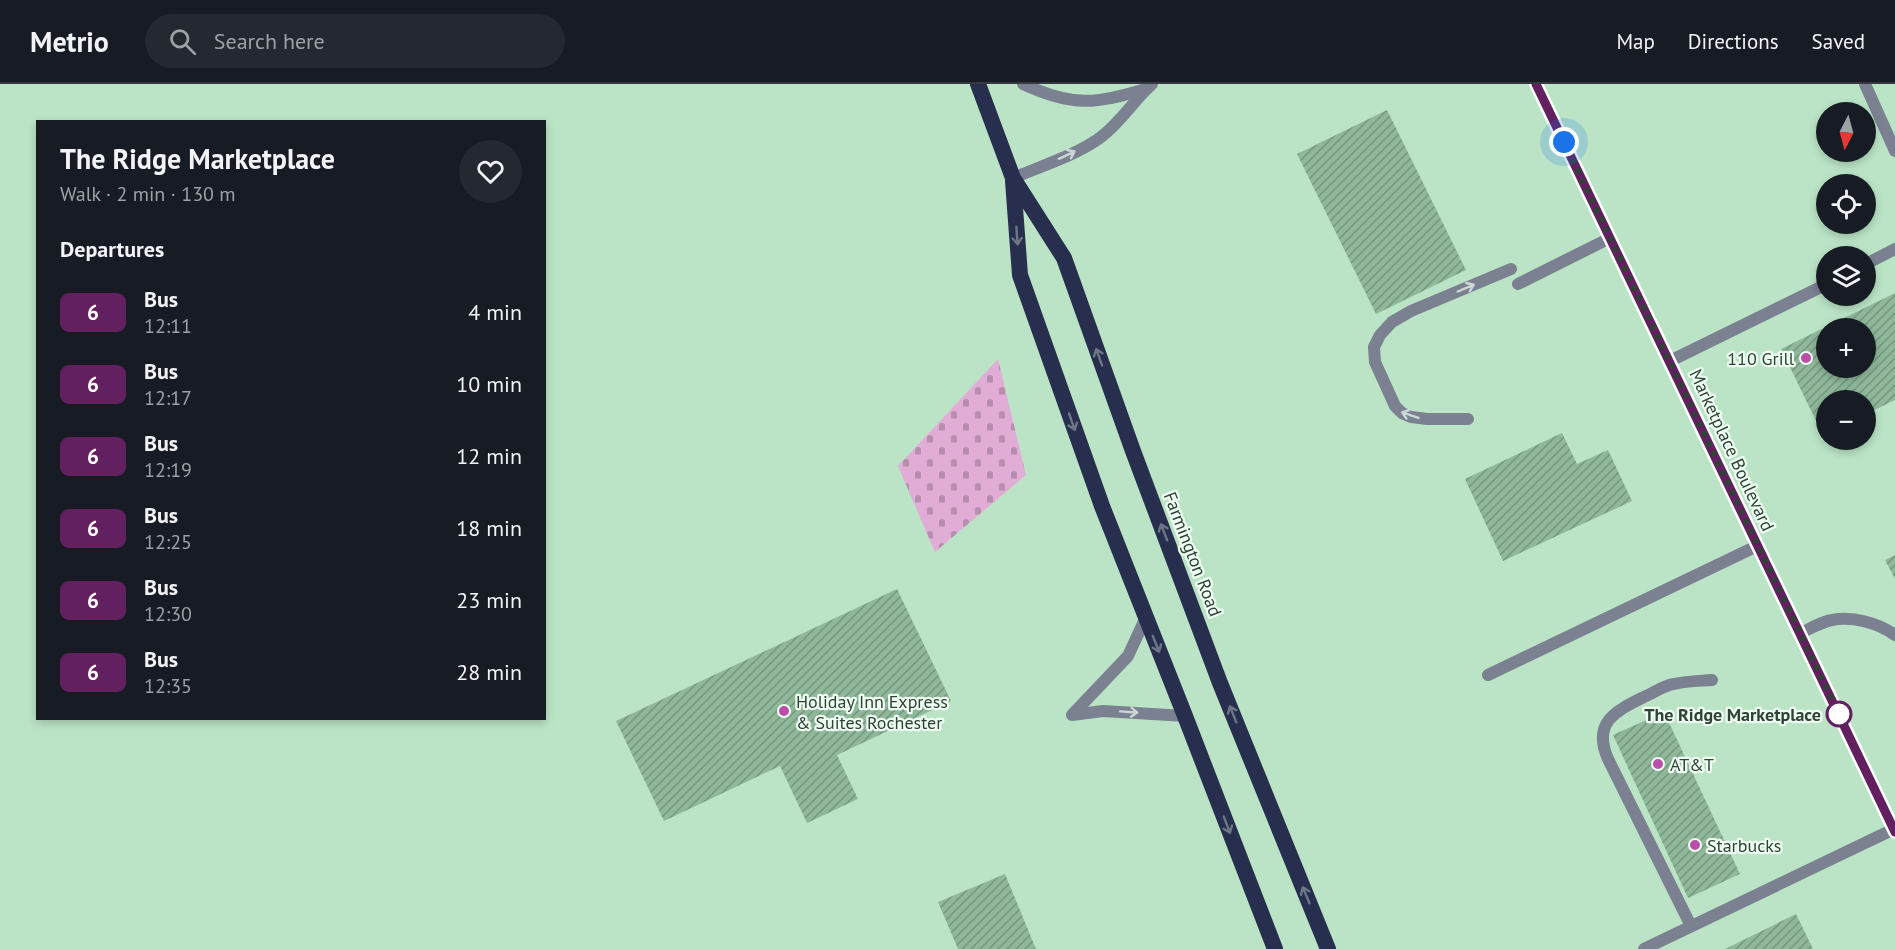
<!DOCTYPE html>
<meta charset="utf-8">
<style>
body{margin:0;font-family:"PT Sans",sans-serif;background:#242831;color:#f1f3f6;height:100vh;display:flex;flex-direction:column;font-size:22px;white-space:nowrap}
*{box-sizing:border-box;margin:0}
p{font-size:20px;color:#9ea1a6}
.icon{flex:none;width:33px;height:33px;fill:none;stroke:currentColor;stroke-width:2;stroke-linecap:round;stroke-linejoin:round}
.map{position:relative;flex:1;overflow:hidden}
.sheet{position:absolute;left:36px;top:36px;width:510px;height:600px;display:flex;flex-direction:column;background:#171b24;border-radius:0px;box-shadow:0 3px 9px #0003}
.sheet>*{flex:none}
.badge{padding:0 12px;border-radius:9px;font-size:21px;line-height:39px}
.needle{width:39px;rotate:186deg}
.controls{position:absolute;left:1816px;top:18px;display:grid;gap:12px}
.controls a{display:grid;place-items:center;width:60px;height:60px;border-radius:50%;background:#171b24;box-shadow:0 3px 9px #0003;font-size:30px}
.you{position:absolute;width:30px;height:30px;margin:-15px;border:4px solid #fff;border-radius:50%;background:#1a73e8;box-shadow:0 0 0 9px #1a73e833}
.map>.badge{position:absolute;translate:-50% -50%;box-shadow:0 0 0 3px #fff}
h2{padding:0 24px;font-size:22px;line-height:54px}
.round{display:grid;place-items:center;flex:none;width:63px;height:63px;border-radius:32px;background:#242831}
.overview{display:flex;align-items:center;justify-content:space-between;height:102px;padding:0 24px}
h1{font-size:28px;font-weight:700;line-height:45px}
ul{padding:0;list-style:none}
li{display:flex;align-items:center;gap:18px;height:72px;padding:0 24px}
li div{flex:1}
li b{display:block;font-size:22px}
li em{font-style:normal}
li .badge{min-width:66px;font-weight:700;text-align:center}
header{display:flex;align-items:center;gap:36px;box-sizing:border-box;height:84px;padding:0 30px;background:#171b24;border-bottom:2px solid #363941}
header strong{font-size:28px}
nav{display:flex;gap:33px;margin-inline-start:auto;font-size:21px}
.search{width:420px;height:54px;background:#242831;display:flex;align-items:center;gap:15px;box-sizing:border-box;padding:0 21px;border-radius:33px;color:#9ea1a6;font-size:22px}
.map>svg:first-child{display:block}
</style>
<header>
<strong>Metrio</strong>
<div class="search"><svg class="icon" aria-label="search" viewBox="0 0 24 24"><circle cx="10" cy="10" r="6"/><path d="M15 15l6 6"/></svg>Search here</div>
<nav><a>Map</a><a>Directions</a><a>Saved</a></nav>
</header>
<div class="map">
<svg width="1895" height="865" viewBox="0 0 1895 865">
<defs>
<pattern id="cemetery-stones" width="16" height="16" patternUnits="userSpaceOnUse" patternTransform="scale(1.5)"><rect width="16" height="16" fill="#e1acd6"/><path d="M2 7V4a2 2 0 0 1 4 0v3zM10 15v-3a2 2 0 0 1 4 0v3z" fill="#b78eae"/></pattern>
<pattern id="building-hatch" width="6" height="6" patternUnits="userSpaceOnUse" patternTransform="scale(1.5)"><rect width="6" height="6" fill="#8fb89b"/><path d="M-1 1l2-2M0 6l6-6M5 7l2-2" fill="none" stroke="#75977f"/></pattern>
</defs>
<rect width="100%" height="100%" fill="#bbe4c6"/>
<path fill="url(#cemetery-stones)" d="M998,275L1026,391L935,468L898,382Z"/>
<path fill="url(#building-hatch)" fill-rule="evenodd" d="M1387,26L1466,186L1376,230L1297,70Z
M1895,209V316L1866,330V316H1827V349L1823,351L1781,265ZM1827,244H1866V284H1827Z
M1562,349L1577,380L1608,366L1632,417L1503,477L1465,395Z
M1895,471V495L1885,476Z
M897,505L951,617L837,671L858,715L807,739L780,682L664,737L616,637Z
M1664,628L1740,790L1688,814L1613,651Z
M1005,790L1036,865H958L938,818Z
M1796,830L1813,865H1725Z"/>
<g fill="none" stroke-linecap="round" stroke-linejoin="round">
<path stroke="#7c8192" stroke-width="12" d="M1023,0C1073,23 1094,20 1146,5
M1536,0L1895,748
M1865,0L1895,67
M1013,94C1039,83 1079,70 1101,53C1122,37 1133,17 1152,0
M1866,180L1895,165
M1518,200L1610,154
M1670,277L1827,200
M1468,335H1427L1411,333L1402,329L1395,322L1375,278L1374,263L1380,251L1392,238L1411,227L1511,185
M1801,549C1811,544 1821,538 1832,536C1853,532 1878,539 1895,551
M1488,591L1757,462
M1072,631L1128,572L1146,533
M1072,631L1103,627L1185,632
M1691,842L1608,675C1592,639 1615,627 1644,613C1654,609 1664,601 1674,600C1686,597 1699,597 1712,596
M1644,865L1894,745"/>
<path stroke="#282e4d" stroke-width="16" d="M978,0L1013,94L1064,174L1133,367L1220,599L1328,865
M1013,97L1020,191L1102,422L1185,632L1275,865"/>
</g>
<defs><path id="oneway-shaft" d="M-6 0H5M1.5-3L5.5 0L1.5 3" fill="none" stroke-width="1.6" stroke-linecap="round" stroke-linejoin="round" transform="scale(1.5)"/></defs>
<g stroke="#ccd8d5">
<use href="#oneway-shaft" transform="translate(1067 71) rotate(-25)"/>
<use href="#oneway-shaft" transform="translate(1466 204) rotate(-23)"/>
<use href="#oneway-shaft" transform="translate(1410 331) rotate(-161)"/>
<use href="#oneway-shaft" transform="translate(1129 628) rotate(4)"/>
</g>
<g stroke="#6d7787">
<use href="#oneway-shaft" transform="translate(1017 152) rotate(86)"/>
<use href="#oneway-shaft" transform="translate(1099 273) rotate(-110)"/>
<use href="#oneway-shaft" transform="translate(1072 338) rotate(71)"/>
<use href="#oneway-shaft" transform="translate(1164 448) rotate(-111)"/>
<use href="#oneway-shaft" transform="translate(1156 560) rotate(68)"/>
<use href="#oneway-shaft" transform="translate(1233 630) rotate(-112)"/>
<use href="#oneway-shaft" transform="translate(1227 741) rotate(69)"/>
<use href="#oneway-shaft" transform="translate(1306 811) rotate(-113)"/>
</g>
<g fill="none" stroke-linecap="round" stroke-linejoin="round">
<g stroke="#fff" stroke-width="14">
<path id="line" d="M1536,0L1895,748"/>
</g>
<use href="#line" stroke="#622060" stroke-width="9"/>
<path stroke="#304135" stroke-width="6" stroke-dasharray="0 10.8" d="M1564,58L1839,630"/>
</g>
<g fill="#bb4dab" stroke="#eefef2" stroke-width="2">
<circle cx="1806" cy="274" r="6"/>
<circle cx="784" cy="627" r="6"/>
<circle cx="1658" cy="680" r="6"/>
<circle cx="1695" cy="761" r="6"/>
</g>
<circle fill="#fff" stroke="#622060" stroke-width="3" cx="1839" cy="630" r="12"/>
<g text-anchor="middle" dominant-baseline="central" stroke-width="4.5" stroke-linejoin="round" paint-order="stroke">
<g font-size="18" fill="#304135" stroke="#eefef2" text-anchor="start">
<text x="1794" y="274" text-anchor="end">110 Grill</text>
<text x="796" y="617">Holiday Inn Express<tspan x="796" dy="21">&amp; Suites Rochester</tspan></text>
<text x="1670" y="680">AT&amp;T</text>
<text x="1707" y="761">Starbucks</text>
</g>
<g font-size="18" fill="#304135" stroke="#eefef2">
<text transform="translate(1732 366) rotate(65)">Marketplace Boulevard</text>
<text transform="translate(1193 470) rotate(69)">Farmington Road</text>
</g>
<g font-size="18" font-weight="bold" fill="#304135" stroke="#eefef2" text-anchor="end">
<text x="1821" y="630">The Ridge Marketplace</text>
</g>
</g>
</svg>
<div class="controls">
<a><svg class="needle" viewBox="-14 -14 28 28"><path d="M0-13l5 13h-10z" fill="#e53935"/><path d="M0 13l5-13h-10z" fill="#9ea1a6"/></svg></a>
<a><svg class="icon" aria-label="locate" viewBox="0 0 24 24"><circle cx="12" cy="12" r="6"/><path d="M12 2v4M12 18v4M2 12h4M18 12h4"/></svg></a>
<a><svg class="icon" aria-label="layers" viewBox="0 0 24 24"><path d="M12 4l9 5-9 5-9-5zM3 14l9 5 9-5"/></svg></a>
<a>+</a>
<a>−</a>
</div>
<div class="you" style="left:1564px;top:58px"></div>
<section class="sheet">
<div class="overview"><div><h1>The Ridge Marketplace</h1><p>Walk · 2 min · 130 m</p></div><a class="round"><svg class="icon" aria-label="heart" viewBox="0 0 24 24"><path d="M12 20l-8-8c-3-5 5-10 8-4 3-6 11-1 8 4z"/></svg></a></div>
<h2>Departures</h2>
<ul>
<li><span class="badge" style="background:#622060;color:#fff">6</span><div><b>Bus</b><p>12:11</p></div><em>4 min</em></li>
<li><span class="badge" style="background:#622060;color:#fff">6</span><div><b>Bus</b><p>12:17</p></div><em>10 min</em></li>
<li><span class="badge" style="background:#622060;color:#fff">6</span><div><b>Bus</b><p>12:19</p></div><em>12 min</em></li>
<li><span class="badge" style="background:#622060;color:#fff">6</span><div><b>Bus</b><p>12:25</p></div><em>18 min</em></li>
<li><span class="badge" style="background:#622060;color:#fff">6</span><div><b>Bus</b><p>12:30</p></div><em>23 min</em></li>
<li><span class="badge" style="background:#622060;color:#fff">6</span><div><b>Bus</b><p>12:35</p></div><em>28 min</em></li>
</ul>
</section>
</div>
